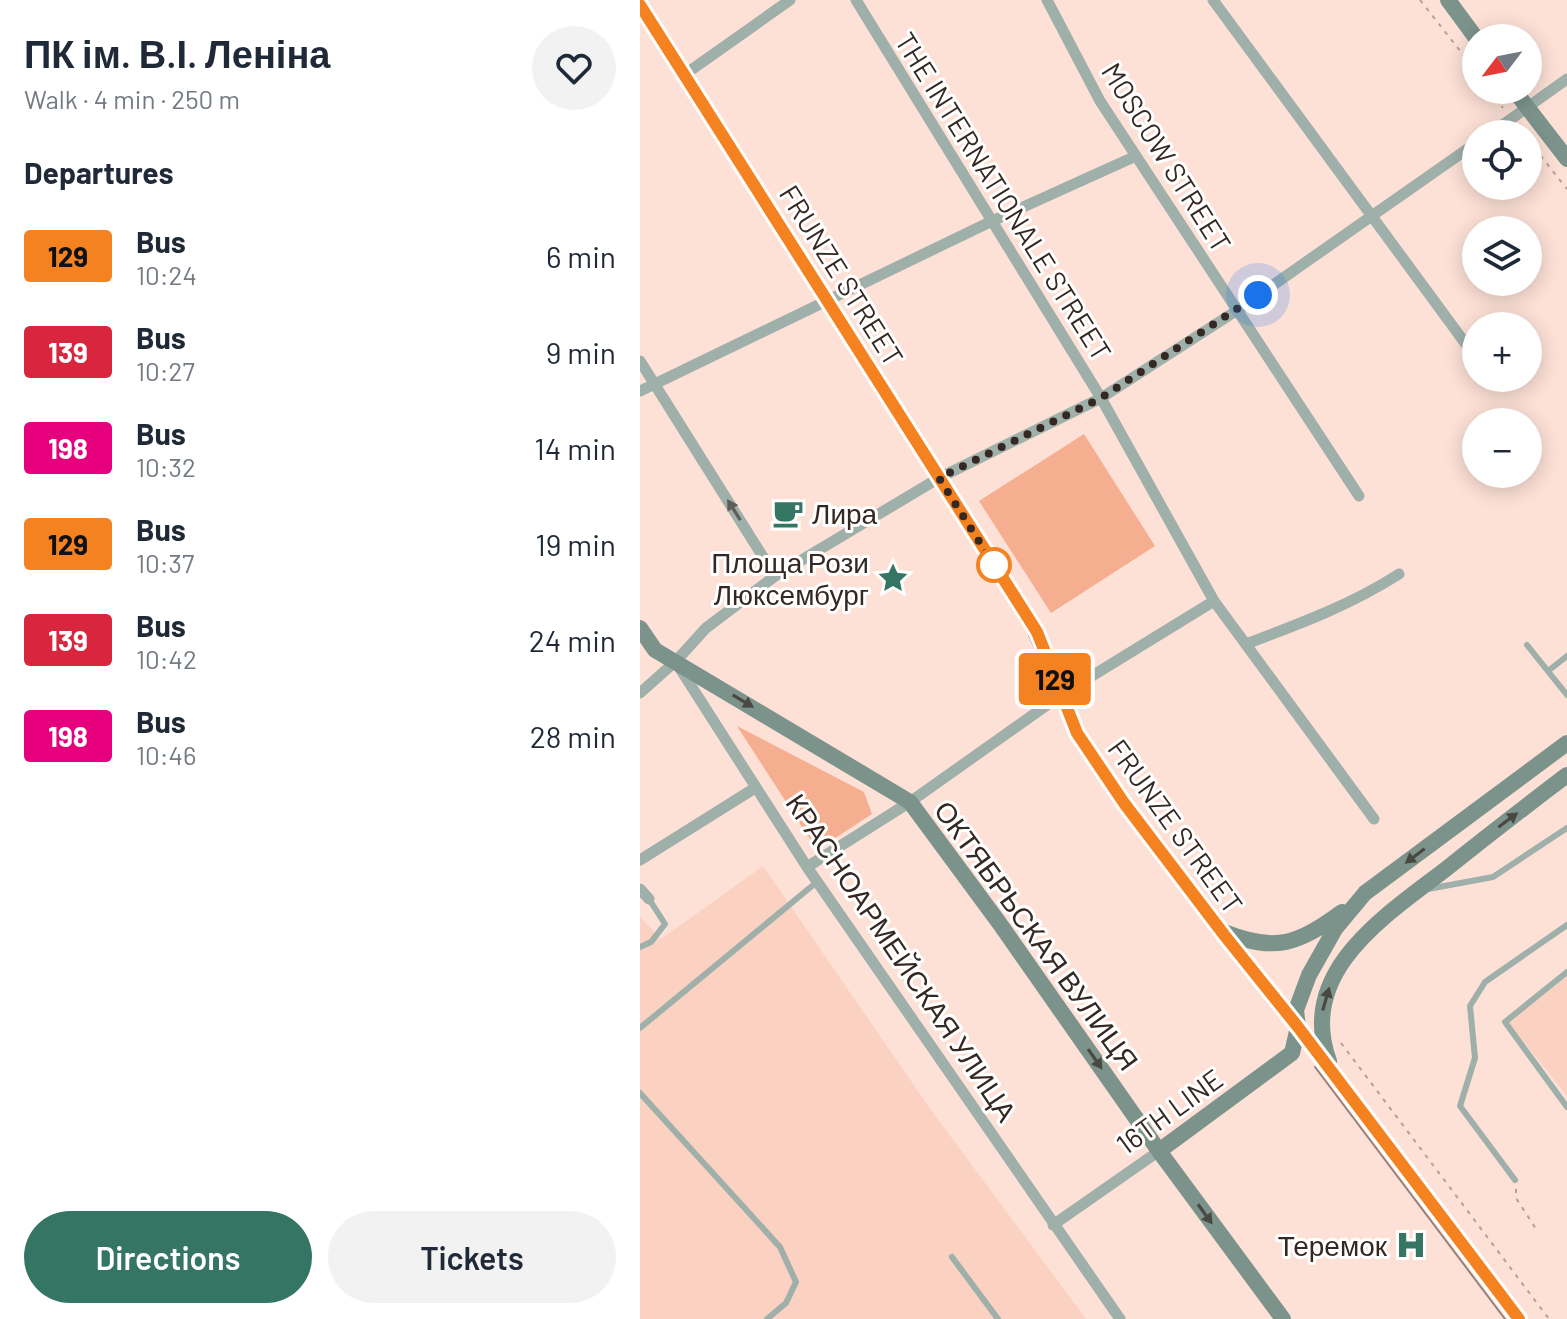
<!DOCTYPE html>
<meta charset="utf-8">
<style>
body{margin:0;font-family:Barlow,sans-serif;background:#f2f2f3;color:#1f2937;height:100vh;display:flex;flex-direction:column;font-size:30px;white-space:nowrap}
*{box-sizing:border-box;margin:0}
p{font-size:26px;color:#747a83}
.icon{flex:none;width:44px;height:44px;fill:none;stroke:currentColor;stroke-width:2;stroke-linecap:round;stroke-linejoin:round}
.map{position:relative;flex:1;overflow:hidden}
.side{display:flex;flex-direction:column;background:#fff;width:640px}
.side>*{flex:none}
.badge{padding:0 16px;border-radius:6px;font-size:28px;line-height:52px}
.needle{width:52px;rotate:238deg}
.fabs{position:absolute;left:822px;top:24px;display:grid;gap:16px}
.fabs a{display:grid;place-items:center;width:80px;height:80px;border-radius:50%;background:#fff;box-shadow:0 4px 20px #0003;font-size:40px}
.you{position:absolute;width:40px;height:40px;margin:-20px;border:6px solid #fff;border-radius:50%;background:#1a73e8;box-shadow:0 0 0 12px #1a73e833}
.map>.badge{position:absolute;translate:-50% -50%;box-shadow:0 0 0 4px #fff}
h2{padding:0 24px;font-size:30px;line-height:72px}
.round{display:grid;place-items:center;flex:none;width:84px;height:84px;border-radius:42px;background:#f2f2f3}
.summary{display:flex;align-items:center;justify-content:space-between;height:136px;padding:0 24px}
h1{font-size:38px;font-weight:600;line-height:60px}
.button{display:flex;gap:16px;margin-top:auto;padding:16px 24px}
.button a{flex:1;height:92px;border-radius:48px;background:#357563;color:#fff;font-size:32px;font-weight:600;line-height:92px;text-align:center}
.button a+a{background:#f2f2f3;color:#1f2937}
ul{padding:0;list-style:none}
li{display:flex;align-items:center;gap:24px;height:96px;padding:0 24px}
li div{flex:1}
li b{display:block;font-size:30px}
li em{font-style:normal}
li .badge{min-width:88px;font-weight:700;text-align:center}
main{display:flex;flex:1;min-height:0}
.map>svg:first-child{display:block}
</style>
<main>
<section class="side">
<div class="summary"><div><h1>ПК ім. В.І. Леніна</h1><p>Walk · 4 min · 250 m</p></div><a class="round"><svg class="icon" aria-label="heart" viewBox="0 0 24 24"><path d="M12 20l-8-8c-3-5 5-10 8-4 3-6 11-1 8 4z"/></svg></a></div>
<h2>Departures</h2>
<ul>
<li><span class="badge" style="background:#f58220;color:#111">129</span><div><b>Bus</b><p>10:24</p></div><em>6 min</em></li>
<li><span class="badge" style="background:#d7263d;color:#fff">139</span><div><b>Bus</b><p>10:27</p></div><em>9 min</em></li>
<li><span class="badge" style="background:#e6007e;color:#fff">198</span><div><b>Bus</b><p>10:32</p></div><em>14 min</em></li>
<li><span class="badge" style="background:#f58220;color:#111">129</span><div><b>Bus</b><p>10:37</p></div><em>19 min</em></li>
<li><span class="badge" style="background:#d7263d;color:#fff">139</span><div><b>Bus</b><p>10:42</p></div><em>24 min</em></li>
<li><span class="badge" style="background:#e6007e;color:#fff">198</span><div><b>Bus</b><p>10:46</p></div><em>28 min</em></li>
</ul>
<div class="button"><a>Directions</a><a>Tickets</a></div>
</section>
<div class="map">
<svg width="927" height="1319" viewBox="0 0 927 1319">
<rect width="100%" height="100%" fill="#fde1d7"/>
<path fill="#fbd1c1" d="M123,866L291,1110L446,1319H0V917L21,939Z
M927,976V1096L868,1022Z"/>
<path fill="#f6ae91" d="M444,434L515,546L411,613L339,501Z
M97,726L224,792L232,814L177,850Z"/>
<g fill="none" stroke-linecap="round" stroke-linejoin="round">
<path stroke="#b69f97" stroke-width="2" stroke-dasharray="4 6" stroke-linecap="butt" d="M780,0L836,71
M850,90L863,108
M888,140L927,189
M701,1043L909,1319
M876,1189V1198L896,1229"/>
<path stroke="#9fafa9" stroke-width="6" d="M887,645L927,695
M908,671L927,656
M788,889L853,877L927,828
M0,947L11,942L25,924L9,899
M927,972L865,1022L927,1107
M0,1028L178,881
M0,1093L140,1247L156,1282L146,1303L127,1319
M875,1180L820,1106L835,1058L830,1006L845,982L927,925
M312,1257L358,1319"/>
<path stroke="#9fafa9" stroke-width="11" d="M216,0L461,398L574,601L734,819
M407,0L460,101L719,496
M573,0L828,347
M44,75L150,0
M850,134L927,79
M0,361L135,576
M0,391L350,222L496,156
M606,644C659,624 711,605 759,574
M39,667L167,867L480,1319
M0,693L36,661L66,628L135,576L299,478L461,398L596,311L836,143
M0,860L115,788
M167,867L270,802L421,695L574,601
M0,889L9,899
M413,1225L519,1151"/>
<path stroke="#7c938b" stroke-width="16" d="M808,0L836,38
M0,5L397,632L437,733L484,803L585,936L658,1027L879,1319
M874,90L927,159
M0,628L15,650L270,802L360,924L519,1151L643,1319
M584,932C636,953 658,944 702,912
M689,1061C656,972 745,916 806,869C846,837 886,806 927,775
M519,1151L652,1053L658,1027L656,1010L669,975L695,929L725,893L927,743"/>
<path stroke="#96827a" stroke-width="2" d="M0,18L388,632L430,732L483,809L578,939
M675,1067L865,1319"/>
</g>
<defs><path id="oneway-solid" d="M-6-.8H1V-3.2L6.5 0L1 3.2V.8H-6Z" transform="scale(2)"/></defs>
<use fill="#5f5e59" href="#oneway-solid" transform="translate(94 510) rotate(-122)"/>
<g fill="#4a4842">
<use href="#oneway-solid" transform="translate(103 701) rotate(31)"/>
<use href="#oneway-solid" transform="translate(868 820) rotate(-37)"/>
<use href="#oneway-solid" transform="translate(775 856) rotate(143)"/>
<use href="#oneway-solid" transform="translate(686 999) rotate(-74)"/>
<use href="#oneway-solid" transform="translate(455 1059) rotate(55)"/>
<use href="#oneway-solid" transform="translate(565 1214) rotate(54)"/>
</g>
<g fill="none" stroke-linecap="round" stroke-linejoin="round">
<g stroke="#fff" stroke-width="18">
<path id="line" d="M0,5L397,632L437,733L484,803L585,936L658,1027L879,1319"/>
</g>
<use href="#line" stroke="#f58220" stroke-width="12"/>
<path stroke="#352823" stroke-width="8" stroke-dasharray="0 14.4" d="M354,565L299,478L461,398L618,295"/>
</g>
<defs>
<g id="cafe-bare" transform="scale(2.4)"><path d="M-5.5-4.5H6V0H3Q3 3.5 0 3.5H-2.5Q-5.5 3.5-5.5 0ZM3-3.2v2h1.7v-2ZM-6 4.5H4V6H-6Z" fill="#357563" stroke="#fff" stroke-width="2.5" paint-order="stroke"/></g>
<g id="sight-bare" transform="scale(2.4)"><path d="M0-6L1.8-2.2L6-1.7L2.9 1.2L3.7 5.4L0 3.3L-3.7 5.4L-2.9 1.2L-6-1.7L-1.8-2.2Z" fill="#357563" stroke="#fff" stroke-width="2.5" paint-order="stroke"/></g>
<g id="hospital-bare" transform="scale(2.4)"><path d="M-5-5h3v3.5h4V-5h3V5h-3V1.5h-4V5h-3Z" fill="#357563" stroke="#fff" stroke-width="2.5" paint-order="stroke"/></g>
</defs>
<g fill-rule="evenodd">
<use href="#cafe-bare" x="148" y="513"/>
<use href="#sight-bare" x="253" y="578"/>
<use href="#hospital-bare" x="771" y="1245"/>
</g>
<circle fill="#fff" stroke="#f58220" stroke-width="4" cx="354" cy="565" r="16"/>
<g text-anchor="middle" dominant-baseline="central" stroke-width="6" stroke-linejoin="round" paint-order="stroke">
<g font-size="28" fill="#352823" stroke="#fff">
<text transform="translate(527 157) rotate(58)">MOSCOW STREET</text>
<text transform="translate(364 196) rotate(58)">THE INTERNATIONALE STREET</text>
<text transform="translate(202 275) rotate(58)">FRUNZE STREET</text>
<text transform="translate(536 826) rotate(54)">FRUNZE STREET</text>
<text transform="translate(397 935) rotate(54)">ОКТЯБРЬСКАЯ ВУЛИЦЯ</text>
<text transform="translate(262 957) rotate(56)">КРАСНОАРМЕЙСКАЯ УЛИЦА</text>
<text transform="translate(529 1111) rotate(-36)">16TH LINE</text>
</g>
<g font-size="28" fill="#352823" stroke="#fff" text-anchor="end">
<text x="172" y="513" text-anchor="start">Лира</text>
<text x="229" y="562">Площа Рози<tspan x="229" dy="32">Люксембург</tspan></text>
<text x="747" y="1245">Теремок</text>
</g>
</g>
</svg>
<div class="fabs">
<a><svg class="needle" viewBox="-14 -14 28 28"><path d="M0-13l5 13h-10z" fill="#e53935"/><path d="M0 13l5-13h-10z" fill="#747a83"/></svg></a>
<a><svg class="icon" aria-label="locate" viewBox="0 0 24 24"><circle cx="12" cy="12" r="6"/><path d="M12 2v4M12 18v4M2 12h4M18 12h4"/></svg></a>
<a><svg class="icon" aria-label="layers" viewBox="0 0 24 24"><path d="M12 4l9 5-9 5-9-5zM3 14l9 5 9-5"/></svg></a>
<a>+</a>
<a>−</a>
</div>
<div class="you" style="left:618px;top:295px"></div>
<b class="badge" style="left:415px;top:679px;background:#f58220;color:#111">129</b>
</div>
</main>
